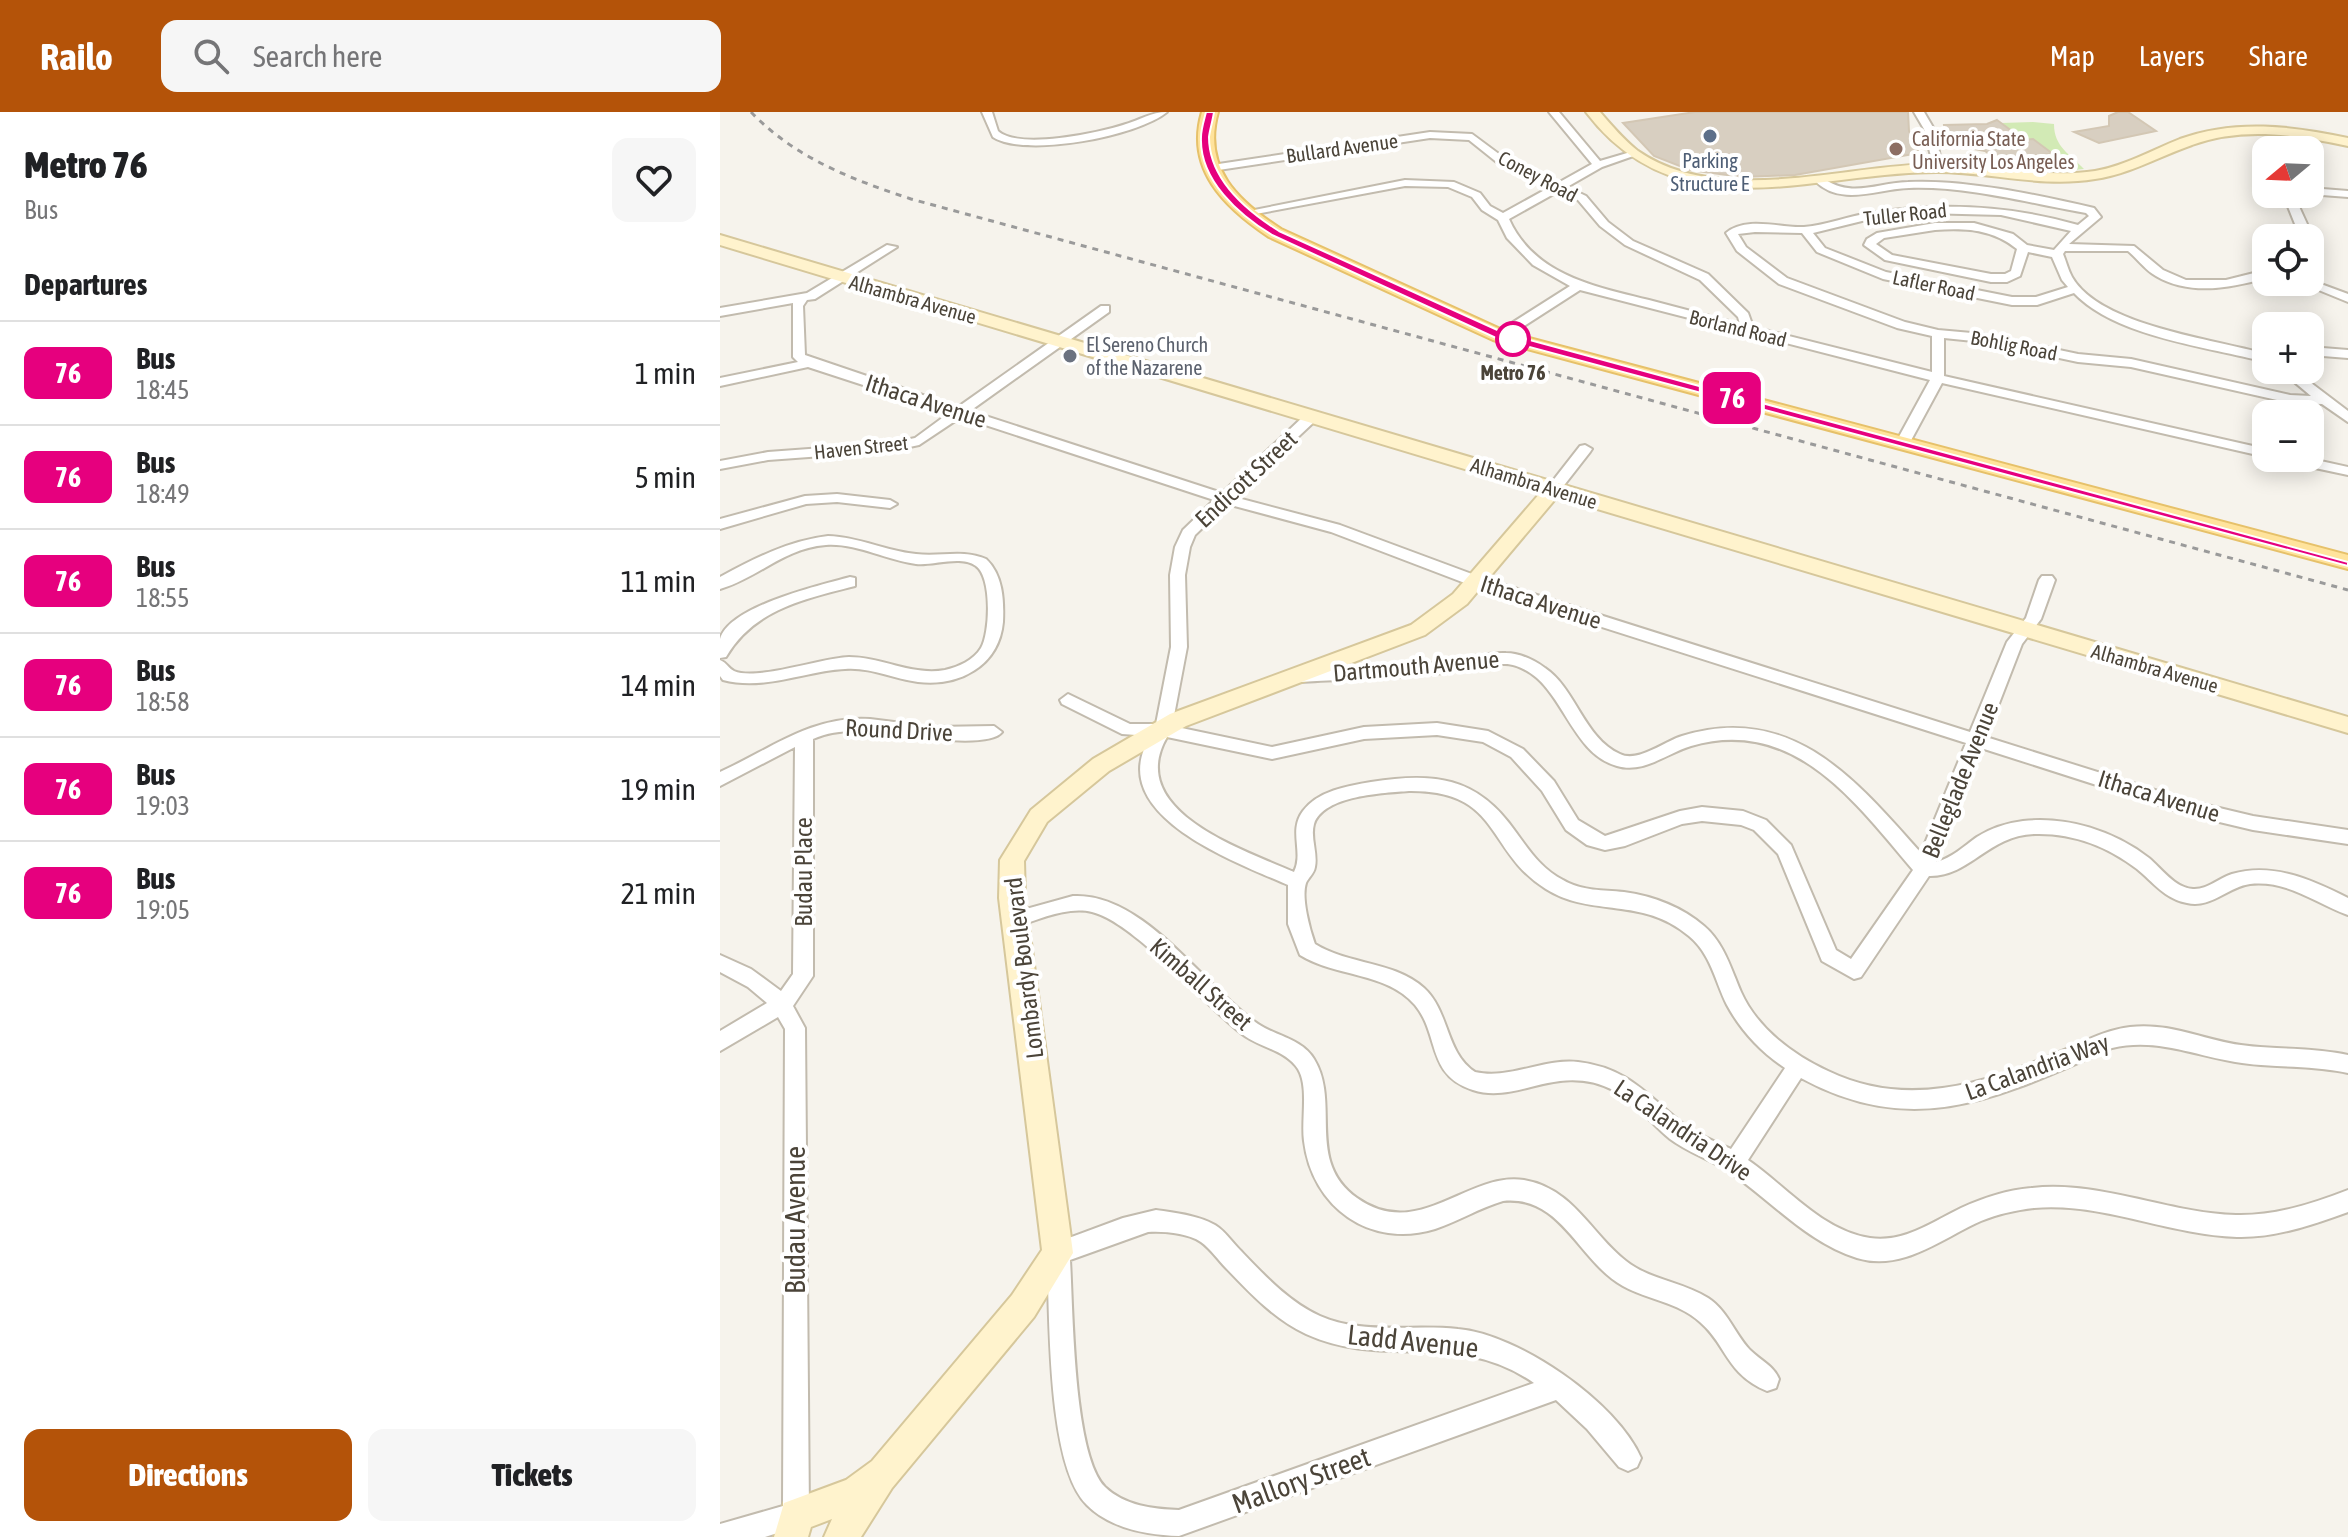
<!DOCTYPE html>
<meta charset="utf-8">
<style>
body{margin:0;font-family:"Asap Condensed",sans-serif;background:#f6f6f6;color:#202124;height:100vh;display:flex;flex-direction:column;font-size:30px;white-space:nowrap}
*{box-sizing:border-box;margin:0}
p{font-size:26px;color:#757577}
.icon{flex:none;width:44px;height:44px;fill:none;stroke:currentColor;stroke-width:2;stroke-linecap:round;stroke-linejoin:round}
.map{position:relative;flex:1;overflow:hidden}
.panel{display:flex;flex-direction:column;background:#fff;width:720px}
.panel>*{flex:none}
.badge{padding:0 16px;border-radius:12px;font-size:28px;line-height:52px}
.needle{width:52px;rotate:251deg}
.tools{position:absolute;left:1532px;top:24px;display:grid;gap:16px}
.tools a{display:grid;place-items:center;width:72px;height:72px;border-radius:16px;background:#fff;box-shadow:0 4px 20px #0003;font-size:40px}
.map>.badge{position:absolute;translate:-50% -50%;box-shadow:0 0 0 4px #fff}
h2{padding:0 24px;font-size:30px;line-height:72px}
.round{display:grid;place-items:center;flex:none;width:84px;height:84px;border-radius:16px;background:#f6f6f6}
.summary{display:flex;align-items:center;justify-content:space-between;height:136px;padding:0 24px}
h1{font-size:38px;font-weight:800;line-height:60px}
.action{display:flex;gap:16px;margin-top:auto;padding:16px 24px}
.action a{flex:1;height:92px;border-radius:16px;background:#b45309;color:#fff;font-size:32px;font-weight:800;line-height:92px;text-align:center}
.action a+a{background:#f6f6f6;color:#202124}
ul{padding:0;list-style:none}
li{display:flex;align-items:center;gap:24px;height:104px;padding:0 24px;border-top:2px solid #e0e0e0}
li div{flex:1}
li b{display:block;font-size:30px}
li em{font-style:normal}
li .badge{min-width:88px;font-weight:700;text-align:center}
header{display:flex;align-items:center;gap:48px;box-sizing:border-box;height:112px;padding:0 40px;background:#b45309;color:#fff}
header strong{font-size:38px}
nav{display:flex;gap:44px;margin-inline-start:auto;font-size:28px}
.search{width:560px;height:72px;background:#f6f6f6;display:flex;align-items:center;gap:20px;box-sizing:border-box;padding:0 28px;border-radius:16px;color:#757577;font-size:30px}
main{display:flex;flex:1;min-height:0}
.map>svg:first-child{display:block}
</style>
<header>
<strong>Railo</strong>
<div class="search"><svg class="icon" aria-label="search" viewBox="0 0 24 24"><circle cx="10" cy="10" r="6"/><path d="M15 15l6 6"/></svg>Search here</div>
<nav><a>Map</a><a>Layers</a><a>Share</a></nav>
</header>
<main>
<section class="panel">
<div class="summary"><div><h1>Metro 76</h1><p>Bus</p></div><a class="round"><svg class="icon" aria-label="heart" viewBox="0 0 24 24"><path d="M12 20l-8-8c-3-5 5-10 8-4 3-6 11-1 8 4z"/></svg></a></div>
<h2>Departures</h2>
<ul>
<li><span class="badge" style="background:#e6007e;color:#fff">76</span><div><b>Bus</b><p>18:45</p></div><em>1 min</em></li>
<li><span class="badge" style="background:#e6007e;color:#fff">76</span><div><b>Bus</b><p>18:49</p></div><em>5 min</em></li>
<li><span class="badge" style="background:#e6007e;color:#fff">76</span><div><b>Bus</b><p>18:55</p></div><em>11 min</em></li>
<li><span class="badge" style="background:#e6007e;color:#fff">76</span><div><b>Bus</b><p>18:58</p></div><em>14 min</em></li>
<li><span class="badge" style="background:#e6007e;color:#fff">76</span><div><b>Bus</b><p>19:03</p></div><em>19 min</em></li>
<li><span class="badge" style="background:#e6007e;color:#fff">76</span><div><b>Bus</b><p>19:05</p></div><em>21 min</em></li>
</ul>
<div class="action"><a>Directions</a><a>Tickets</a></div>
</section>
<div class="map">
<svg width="1628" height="1425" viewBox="0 0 1628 1425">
<rect width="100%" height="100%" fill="#f6f3ec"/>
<path fill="#d2eab5" d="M1313,10L1334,12C1334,35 1350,42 1364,57L1320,61L1264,54L1328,47L1324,43L1332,41L1313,27L1304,28L1281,11Z"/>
<path fill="#d8cfc1" stroke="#d3c7b4" stroke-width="2" d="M975,0H1188L1189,19L1199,41L1075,63L1022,65L970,58L934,44L903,11Z
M1398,0H1408L1436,19L1379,31L1354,20L1389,14V4Z
M1277,8L1304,28L1313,27L1333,42L1276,47L1265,39L1227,32L1224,13L1267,12Z"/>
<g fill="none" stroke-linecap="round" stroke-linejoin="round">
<g stroke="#c2bbae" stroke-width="4">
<path id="street" d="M262,0H272L278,19C299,38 379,21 406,12C420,8 431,0 447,0C418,24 305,46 273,25Z
M829,0H839L880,49L914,39L919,42L882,55L847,75L866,84L888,110L913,129L988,162L1028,201L1033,215L1212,260V224L1177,216L1059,172L1017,139L1006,121C1026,104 1060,116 1084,115C1107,113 1128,104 1150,101C1221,90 1289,93 1358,113L1369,104L1366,101C1308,91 1248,74 1189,76C1156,77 1122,95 1095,69L1104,67C1133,86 1156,71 1188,70C1244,67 1318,83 1374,96L1381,105L1349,132L1414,134L1443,158L1466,168H1506L1546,158V166C1510,176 1470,184 1436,164C1425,158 1418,147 1408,139H1345L1343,142C1346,149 1348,158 1352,165C1380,214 1494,227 1546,242V250C1488,235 1396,225 1354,181L1317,193H1292L1163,167L1097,140L1082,121L1035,120L1018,122L1026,135L1067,166L1185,210L1218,218L1263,222L1358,242L1411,247L1570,283L1591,284L1560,258H1574L1628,299V310L1602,292L1570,291L1411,255L1358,250L1263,230L1224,226V264L1546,337V345L1222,271L1189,332L1182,336L1175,332L1210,268L860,178L784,227H776V221L850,174L813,153L787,126L778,108L762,98L752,85L728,75L685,74L525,104L519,101L685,68L734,70L760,81L770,94L783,101L830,75L779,52L749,28L710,26L492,59L487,56L492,53L710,20L752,22L787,48L838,71L872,52ZM839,79L858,88L880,114L905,133L980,168L1018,205L1020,212C990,204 959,196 929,188C875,175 814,163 789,107ZM1203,101L1281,103L1351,119L1334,138L1307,133L1293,122L1254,111H1215L1157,121L1147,127L1144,133L1165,148L1271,170H1287L1300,164L1308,140L1332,145L1342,168L1348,175L1316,185H1292L1166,160L1105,136L1093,121L1142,109ZM1215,118C1246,116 1272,117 1297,137L1291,159L1285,162H1271L1172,143L1156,132L1164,126Z
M1194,0H1204L1214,17L1223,58L1214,56L1204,17Z
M1590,76L1628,79V85L1589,82Z
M1570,82H1582L1576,88L1587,112L1583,126H1571L1575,112L1565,87Z
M167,133L177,135L95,187L87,188L83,194L85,243L238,295L381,194H389V200L250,299L502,381L585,303H595V309L514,385L620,413L760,465L1250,620L1287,530L1306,506L1319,468L1322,464H1332L1335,468L1321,507L1302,532L1266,625L1470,689L1533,704L1628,718V732L1533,718L1470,703L1261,636L1216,750C1232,746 1244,734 1257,725C1271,716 1287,711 1303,709C1347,704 1394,719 1429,746C1441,756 1455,776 1473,777C1487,778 1499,766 1512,762C1553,750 1592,768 1628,786V803C1595,791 1568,768 1530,772C1508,775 1490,797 1467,791C1445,787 1433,770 1417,757C1387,734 1352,721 1315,722C1268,723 1250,765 1209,764L1141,865L1134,867L1102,849L1058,742L1034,718L1021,713L982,709L962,712L905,734L885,738L867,733L846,718L822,679L791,645L763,630L717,623L644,627L552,647L447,625C404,699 524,738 574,760C584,740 568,719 583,699C598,679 627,674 651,670C713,660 757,664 795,719C809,738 821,757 843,768C861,779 884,778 904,780C933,784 962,795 984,814C1004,831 1011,857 1021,880C1037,916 1073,943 1108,959C1187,997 1263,972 1339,940C1362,931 1384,918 1410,915C1449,910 1484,928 1521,933C1557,938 1592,935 1628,943V961C1592,953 1557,956 1522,951C1477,945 1438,925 1392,936C1282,984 1197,1029 1081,966L1028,1048C1066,1074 1102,1119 1150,1126C1184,1131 1212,1110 1241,1096C1263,1086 1287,1078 1311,1076C1380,1068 1447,1101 1516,1103C1555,1104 1592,1092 1628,1078V1100C1592,1113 1555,1126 1517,1125C1448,1123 1383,1090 1314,1096C1296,1098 1278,1102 1261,1109C1222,1126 1183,1160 1137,1146C1086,1130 1051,1088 1008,1059C989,1047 967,1040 950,1027C931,1012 917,991 895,979C838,949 798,993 753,978C706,963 720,923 695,893C667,860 615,865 580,843L568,812V773C516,750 381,702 431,624L402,622L342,592L340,588L348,582L410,612H436L451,535L450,463L455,435L463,418L494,388L241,305L199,333L171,339L48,348L0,357V349L48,340L171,331L195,326L229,301L88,255L0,274V266L78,250L73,245V191L0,204V196L87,181ZM507,392L611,420L750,473L1246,631L1201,741C1136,668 1072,590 962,624C945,629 918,651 900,642C864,626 856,577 825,556C814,548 799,541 786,541C762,540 737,549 713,551C669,556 624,556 580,558L572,564L580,570C624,567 669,567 713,562C736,560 761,551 785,552C796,552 809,559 817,566C846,592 857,643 897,654C924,662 947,641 971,634C1074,604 1135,690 1193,758L1131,847L1116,838L1071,733L1046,708L1023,699L982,695L960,699L885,724L858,708L834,669L803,637L768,619L717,611L644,615L552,635L452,614L467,535L465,463L470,435L475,423ZM689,679C782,678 765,739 826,777C872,806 922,784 969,824C991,842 995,869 1007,893C1021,919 1041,940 1065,956L1011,1037C994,1029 976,1022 962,1011C926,982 908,956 858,950C823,946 790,968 755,960C725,940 730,900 704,876C674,849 629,853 595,832C590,818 581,786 586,771C588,766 594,762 595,755C598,741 590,726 594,712C604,683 664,681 689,679Z
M1590,168L1628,182V190L1579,170Z
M1590,235L1628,238V246L1590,243Z
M865,333L872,337L870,340L838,381H828V375L860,334Z
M1560,346H1587L1628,355V363L1562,349Z
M117,382L170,388L177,392L170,396L117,390L86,392L0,417V407L85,384Z
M108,424C139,425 166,439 196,442C221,445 242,437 266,447C283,463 284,488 283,510C279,554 239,575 198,570C173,567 151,555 125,557C85,559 44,579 3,568L0,564V548C7,551 8,556 14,559C37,569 101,546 129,545C162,545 192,564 225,558C238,555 254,548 261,536C270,521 272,465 256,454C241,443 213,454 196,452C165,448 137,431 106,433C64,436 38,466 0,477V465C35,446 68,429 108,424Z
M130,465L135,466V474C85,487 34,497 6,545L0,546C0,541 0,533 0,527C9,494 101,473 130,465Z
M150,607L214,615L274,614L282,620C267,640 163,619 135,619C121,619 106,621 93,627V864L73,894L85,916L89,1403L85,1412L45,1425H0V1412L63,1394L65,917L58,905L0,939V919L47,891L28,875L0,860V843L31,857L61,879L73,862L75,635L0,674V660C51,637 92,603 150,607Z
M353,784C424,780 484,875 538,912C556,924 582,927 594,947C621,991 585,1049 637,1086C699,1130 748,1059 804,1068C853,1076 871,1122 906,1149C930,1168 963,1170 988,1186C1008,1199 1014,1221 1030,1238C1040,1248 1054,1254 1059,1267L1056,1276L1047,1279C1006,1262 1007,1233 980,1210C958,1190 928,1188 903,1174C858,1149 842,1083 783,1089C759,1096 739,1109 715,1117C650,1137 592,1095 584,1029C581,1008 589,975 578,957C566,938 538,935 522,922C484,893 414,810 372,800C347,794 318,808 295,815L288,812L285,807L288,802Z
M436,1098C456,1101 477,1103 495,1113C505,1119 512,1130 521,1139C544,1163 569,1190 600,1204C643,1223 693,1212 738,1217C798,1222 897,1290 921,1346L917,1355L908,1359L899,1355L867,1317L836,1288L459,1424C428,1423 391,1417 367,1393C326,1353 330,1199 327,1141L330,1133L338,1130L403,1106ZM428,1120C443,1119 468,1121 481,1130C491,1137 498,1148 506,1156C530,1181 554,1207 586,1222C665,1258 736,1217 814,1271L459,1398C433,1397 405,1394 385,1375C353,1343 353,1196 350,1148Z"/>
</g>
<g stroke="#d6c79b" stroke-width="4">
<path id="secondary" d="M866,0H880C892,14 904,28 918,39C1000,96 1126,52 1217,52C1270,52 1322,67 1375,59C1405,54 1432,38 1460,27C1515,7 1572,14 1628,26V34C1577,23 1523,14 1472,33C1440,44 1410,62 1375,67C1322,76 1270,60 1217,60C1092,60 959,122 866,0Z
M0,123L1628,605V621L837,385L747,492L705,523L466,614L389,659L327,710L304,749L305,786L353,1141L314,1205L172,1376L141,1425H104L112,1407L91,1415L88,1425H54L64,1391L126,1368L152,1349L292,1183L322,1138L279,786L280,748L311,698L373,647L450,602L691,513L733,482L821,380L0,133Z"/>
</g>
<g stroke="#e6c16a" stroke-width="4">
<path id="primary" d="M482,0H498C482,56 518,89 561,117L787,220L1628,443V457L773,228L549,125C504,95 465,57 482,0Z"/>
</g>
<use href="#street" fill="#fff" fill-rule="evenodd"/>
<use href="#secondary" fill="#fff3cd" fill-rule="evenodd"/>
<use href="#primary" fill="#ffe39c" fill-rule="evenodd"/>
<path stroke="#9a9a9a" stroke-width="3" stroke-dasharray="6 6" stroke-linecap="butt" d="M31,0C75,46 131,67 191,87L1628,478"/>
</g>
<path fill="#e6007e" stroke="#fff" stroke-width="2" d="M486,0H494C493,8 490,17 489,25C489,67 527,99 559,119L784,221L1628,450V454L776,226L552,123C519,103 479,68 481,25C481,17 484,8 486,0Z"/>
<circle fill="#5c6f8a" stroke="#fff" stroke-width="3" cx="990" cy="24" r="8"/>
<circle fill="#8d6e63" stroke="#fff" stroke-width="3" cx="1176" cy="37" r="8"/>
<circle fill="#fff" stroke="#e6007e" stroke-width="4" cx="793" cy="227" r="16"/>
<circle fill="#6b7280" stroke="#fff" stroke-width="3" cx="350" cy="244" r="8"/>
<g text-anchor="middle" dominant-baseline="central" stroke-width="8" stroke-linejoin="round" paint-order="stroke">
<g font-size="20" fill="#785e54" stroke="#fff" text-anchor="start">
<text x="1192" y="26">California State<tspan x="1192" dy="23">University Los Angeles</tspan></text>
</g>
<g font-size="20" fill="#4b4439" stroke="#fff">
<text transform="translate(622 36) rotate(-8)">Bullard Avenue</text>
<text transform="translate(818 64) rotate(28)">Coney Road</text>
<text transform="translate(1185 102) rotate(-6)">Tuller Road</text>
<text transform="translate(1214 173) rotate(12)">Lafler Road</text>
<text transform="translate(193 187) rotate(16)">Alhambra Avenue</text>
<text transform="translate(1018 216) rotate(14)">Borland Road</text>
<text transform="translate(1294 233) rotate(11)">Bohlig Road</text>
<text transform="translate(141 335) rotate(-6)">Haven Street</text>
<text transform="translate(814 371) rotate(17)">Alhambra Avenue</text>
<text transform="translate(1435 556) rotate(16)">Alhambra Avenue</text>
</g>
<g font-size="20" fill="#4e5e75" stroke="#fff">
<text x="990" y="48">Parking<tspan x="990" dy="23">Structure E</tspan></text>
</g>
<g font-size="20" fill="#5b616d" stroke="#fff" text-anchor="start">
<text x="366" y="232">El Sereno Church<tspan x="366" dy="23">of the Nazarene</tspan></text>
</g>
<g font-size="20" font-weight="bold" fill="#4b4439" stroke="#fff">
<text x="793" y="260">Metro 76</text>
</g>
<g font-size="24" fill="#4b4439" stroke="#fff">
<text transform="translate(206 289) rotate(18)">Ithaca Avenue</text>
<text transform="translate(526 367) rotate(-43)">Endicott Street</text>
<text transform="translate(821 490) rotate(18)">Ithaca Avenue</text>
<text transform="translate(696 554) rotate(-5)">Dartmouth Avenue</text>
<text transform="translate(179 618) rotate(3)">Round Drive</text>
<text transform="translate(1240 668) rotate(-68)">Belleglade Avenue</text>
<text transform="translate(1439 684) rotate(17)">Ithaca Avenue</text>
<text transform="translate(83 760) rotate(-90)">Budau Place</text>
<text transform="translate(304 856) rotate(-97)">Lombardy Boulevard</text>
<text transform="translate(481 872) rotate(41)">Kimball Street</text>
<text transform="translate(1317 955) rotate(-20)">La Calandria Way</text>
<text transform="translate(963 1018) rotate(34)">La Calandria Drive</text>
</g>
<g font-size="28" fill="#4b4439" stroke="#fff">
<text transform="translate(75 1108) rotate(-90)">Budau Avenue</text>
<text transform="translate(693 1229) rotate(6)">Ladd Avenue</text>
<text transform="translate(581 1368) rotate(-20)">Mallory Street</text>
</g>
</g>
</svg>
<div class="tools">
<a><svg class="needle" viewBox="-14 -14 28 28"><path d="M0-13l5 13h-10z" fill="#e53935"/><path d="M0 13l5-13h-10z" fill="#757577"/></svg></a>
<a><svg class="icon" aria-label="locate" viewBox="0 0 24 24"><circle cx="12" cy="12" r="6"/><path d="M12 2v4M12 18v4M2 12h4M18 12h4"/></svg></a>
<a>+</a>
<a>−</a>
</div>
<b class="badge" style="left:1012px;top:286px;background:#e6007e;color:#fff">76</b>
</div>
</main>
